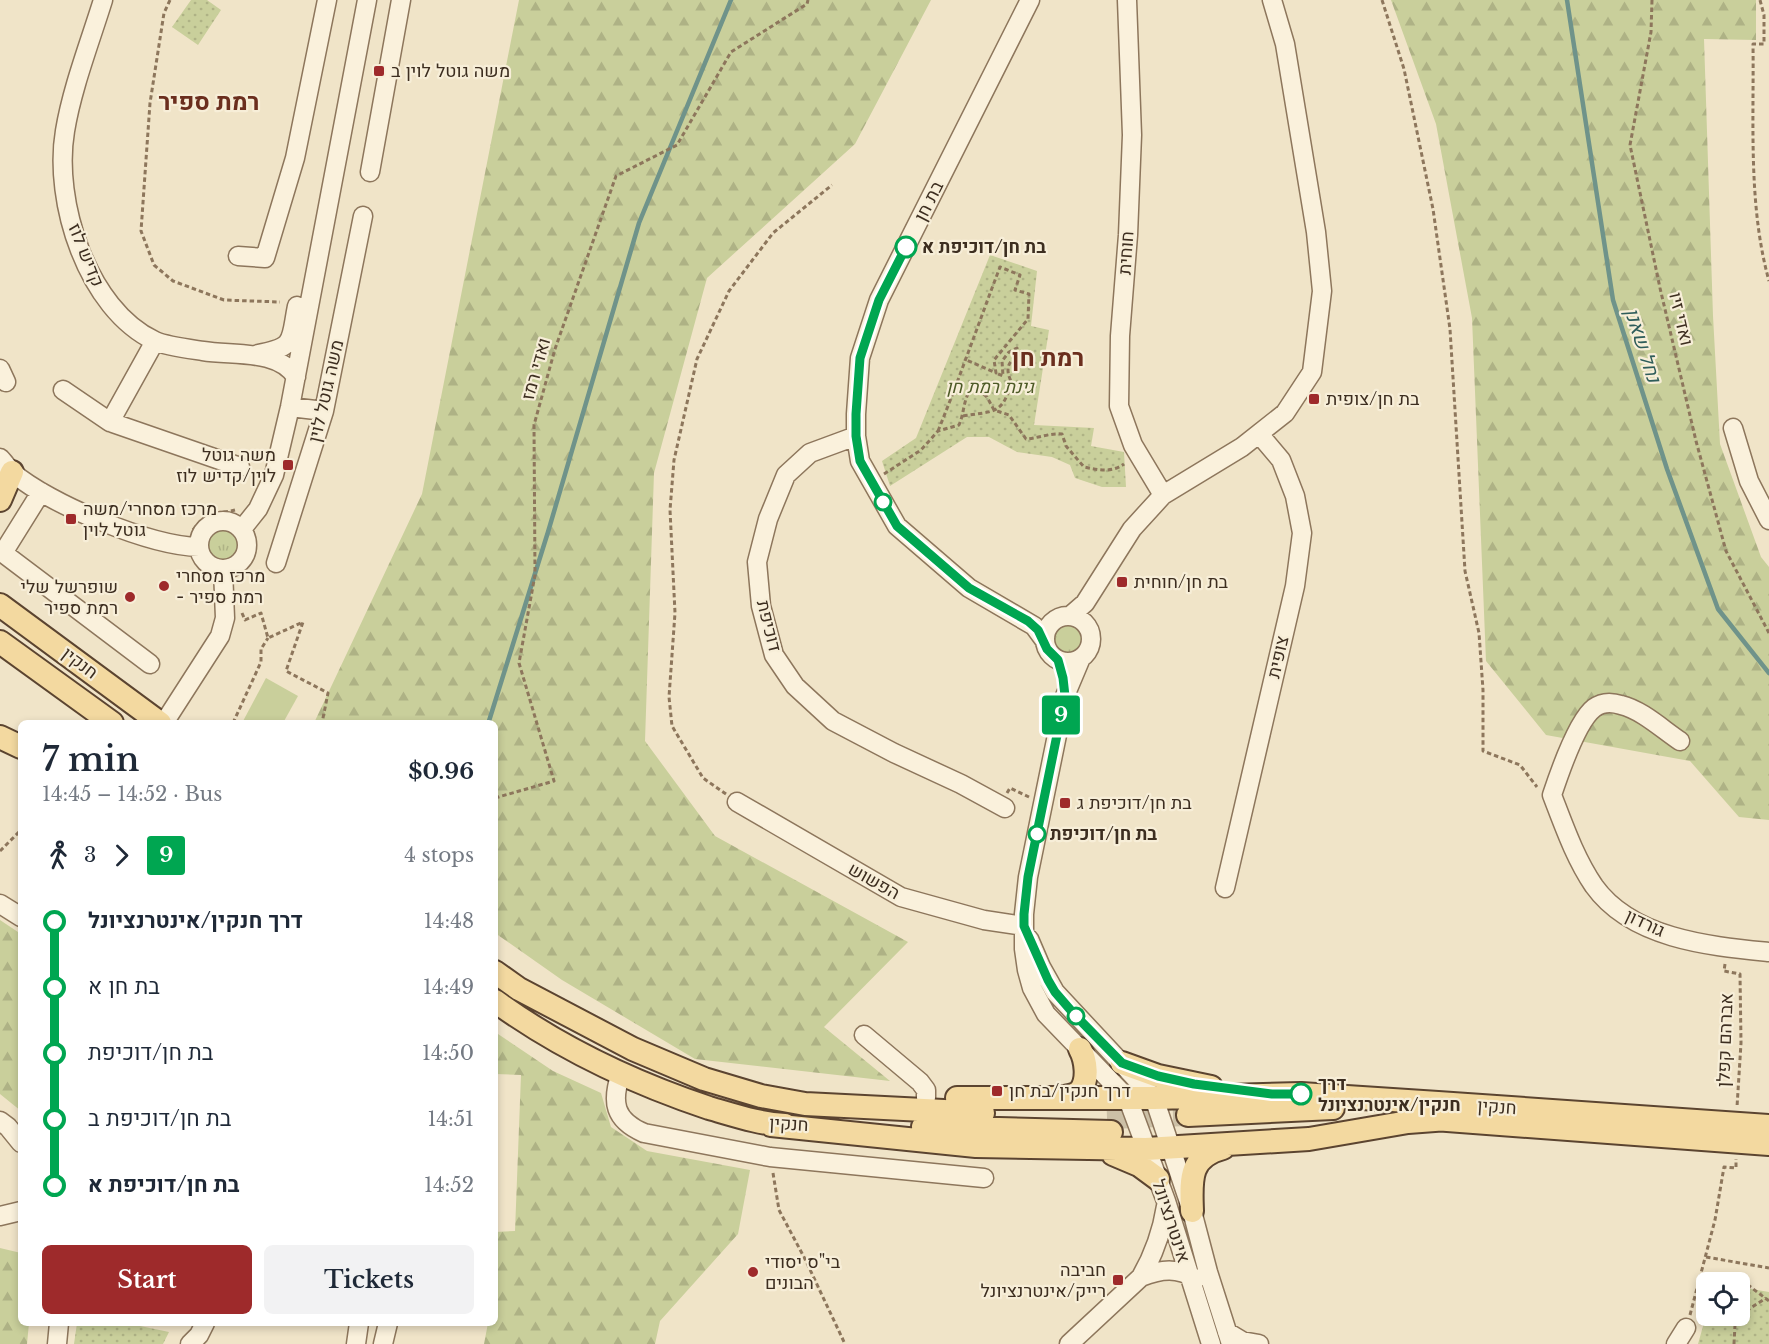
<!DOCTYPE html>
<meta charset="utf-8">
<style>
body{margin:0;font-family:"Libre Baskerville",Heebo,serif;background:#f2f2f3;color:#1f2937;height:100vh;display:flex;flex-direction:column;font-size:22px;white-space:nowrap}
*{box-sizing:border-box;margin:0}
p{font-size:20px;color:#747a83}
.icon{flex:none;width:33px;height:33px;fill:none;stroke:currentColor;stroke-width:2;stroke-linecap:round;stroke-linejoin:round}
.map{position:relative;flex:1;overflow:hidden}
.details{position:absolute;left:18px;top:720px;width:480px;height:606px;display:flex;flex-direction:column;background:#fff;border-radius:9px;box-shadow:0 3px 9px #0003}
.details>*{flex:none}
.badge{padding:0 12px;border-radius:4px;font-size:21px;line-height:39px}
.tools{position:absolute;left:1696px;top:1272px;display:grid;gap:12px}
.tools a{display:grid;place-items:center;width:54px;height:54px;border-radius:9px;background:#fff;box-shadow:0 3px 9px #0003;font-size:30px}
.map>.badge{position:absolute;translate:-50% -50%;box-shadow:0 0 0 3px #fff}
.legs{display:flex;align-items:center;gap:9px;height:66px;padding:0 24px;font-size:20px}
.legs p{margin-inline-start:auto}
.headline{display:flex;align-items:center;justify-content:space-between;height:102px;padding:0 24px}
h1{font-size:33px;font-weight:600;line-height:45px}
.button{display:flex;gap:12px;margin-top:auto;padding:12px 24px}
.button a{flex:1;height:69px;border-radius:9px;background:#9e2a2b;color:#fff;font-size:24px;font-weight:600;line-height:69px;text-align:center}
.button a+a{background:#f2f2f3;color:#1f2937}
ul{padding:0 24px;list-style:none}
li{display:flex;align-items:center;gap:21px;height:66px;font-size:22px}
li i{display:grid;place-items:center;width:9px;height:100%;margin:0 8px;background:currentColor}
li i::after{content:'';width:15px;height:15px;margin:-8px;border:4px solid;border-radius:50%;background:#fff}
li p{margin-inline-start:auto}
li:first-child i{background:linear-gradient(#0000 50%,currentColor 0)}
li:last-child i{background:linear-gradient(currentColor 50%,#0000 0)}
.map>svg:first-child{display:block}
</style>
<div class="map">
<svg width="1769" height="1344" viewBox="0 0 1769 1344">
<defs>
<pattern id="grass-tufts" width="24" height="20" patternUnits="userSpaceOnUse" patternTransform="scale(1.5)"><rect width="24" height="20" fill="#c9cf9b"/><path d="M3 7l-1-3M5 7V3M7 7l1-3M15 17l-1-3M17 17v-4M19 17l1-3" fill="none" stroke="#aeb285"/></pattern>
<pattern id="forest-firs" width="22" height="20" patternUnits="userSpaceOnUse" patternTransform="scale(1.5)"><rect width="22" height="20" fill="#c9cf9b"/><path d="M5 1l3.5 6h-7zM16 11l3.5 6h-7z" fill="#aeb285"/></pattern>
<pattern id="park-dots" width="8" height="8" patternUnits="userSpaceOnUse" patternTransform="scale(1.5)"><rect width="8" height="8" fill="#c9cf9b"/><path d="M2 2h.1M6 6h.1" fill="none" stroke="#aeb285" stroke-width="1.8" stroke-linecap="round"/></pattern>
</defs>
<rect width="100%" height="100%" fill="#f0e4c8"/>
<path fill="url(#grass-tufts)" d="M205 545a18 18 0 1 1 36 0a18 18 0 1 1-36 0Z
M1053 638a15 15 0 1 1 30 0a15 15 0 1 1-30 0Z"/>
<path fill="url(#forest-firs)" d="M519,0H931L855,144L707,278L654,473L645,741L715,836L908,942L824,1027L890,1081L695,1059L562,980L495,933V723H314L422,494Z
M1391,0H1756V40L1704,39L1713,316L1720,444L1761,557L1769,567V820L1739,817L1690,761L1546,735L1486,661L1472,318L1436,124Z
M0,920L21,934V1111L0,1094Z
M495,1032L553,1071L601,1093L611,1127L647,1151L750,1170L738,1234L660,1321L655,1344H484L488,1323H495V1232L515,1231L521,1075L495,1074Z
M0,1248L21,1253V1323H29L27,1344H0Z"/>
<path fill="url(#park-dots)" d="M191,0H207L221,10L198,45L172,27Z
M990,255L1037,271L1031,326L1049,330L1034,425L1094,428L1091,446L1124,452L1126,487H1102L1075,478L1070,465L1052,457L1017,452L989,437H967L890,486L882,461L916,438Z
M1740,1287L1769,1292V1344H1698L1707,1312V1316H1740Z
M77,1323H126L169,1332L163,1344H74Z"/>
<path fill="#c9cf9b" d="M266,678L298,696L283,723H242Z"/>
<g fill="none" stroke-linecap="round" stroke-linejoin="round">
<path stroke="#6f938a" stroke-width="4.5" d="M1567,0L1613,300L1667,469L1718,609L1769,673
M489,721L548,532L639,223L731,0"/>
<path stroke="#ccc0a6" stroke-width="22" stroke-dasharray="22 11" stroke-linecap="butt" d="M1107,1118L1188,1115"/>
<g stroke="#8d765c" stroke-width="21">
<path id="minor" d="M103,0C90,42 72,88 65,131C53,201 87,309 155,341C166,346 190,349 203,351C233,356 278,349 296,377
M1030,0L879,300L860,358L856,414V436L860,461L897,526L969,588L1034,626L1045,641
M1127,0L1132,135L1128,235L1120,336L1119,406L1133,445L1163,495
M370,172L401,0
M238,256L265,258L295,158L327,0
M258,354C296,347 290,341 297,306
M0,369L6,382
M63,390L110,422L155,341
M290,407L324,411
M110,422L240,467
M1733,428L1749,481L1769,520
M856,436L810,453L786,475L768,519L757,562L761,606L774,655L795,686L833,721L894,753L961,784L1005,808
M0,458C4,462 8,468 12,472C49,504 150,546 199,547
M41,492L3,553L150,664
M199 545a24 24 0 1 1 48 0a24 24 0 1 1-48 0Z
M242,529L258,509L274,475L290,407L367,0
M276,563L324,411L363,216
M1045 639a23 23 0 1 1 46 0a23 23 0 1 1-46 0Z
M1070,616L1085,603L1132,529L1163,495L1242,447L1285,413L1312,372L1322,291L1316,232L1285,44L1272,0
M1081,658L1065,696L1028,877L1024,914V949L1027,970L1032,988L1046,1014L1128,1099L1166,1201L1211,1344
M164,723L220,636L225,618L223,570
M1680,741C1662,729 1642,710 1621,705C1612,702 1602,702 1594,708C1577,721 1559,774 1552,795C1564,826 1575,858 1594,886C1632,939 1709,946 1769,952
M737,802L901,897L984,920L1024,926
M1225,888L1295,586L1302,533L1295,496L1281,460L1259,434
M0,904L21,917
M1029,939L1041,967L1055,992L1154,1098L1192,1211L1208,1272L1231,1344
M864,1035L920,1082L926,1090V1098
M621,1073C611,1102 614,1120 644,1133L770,1157L984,1178
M0,1121L8,1127L21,1143
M0,1216L21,1211
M1141,1277C1154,1254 1162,1232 1166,1206
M1227,1332L1242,1341L1259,1344
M57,1344L59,1323
M190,1344L199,1335L205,1323
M356,1344L359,1323
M383,1344L388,1323
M1069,1344L1141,1277C1161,1269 1178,1267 1196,1279
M1676,1344L1686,1328"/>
</g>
<g stroke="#5b4430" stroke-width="26">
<path id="major" d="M0,500L12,472
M0,605L160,723
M0,642L112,723
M0,737L21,747
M495,972L519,989L633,1049L704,1079L761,1096L805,1104L983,1113
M495,1001C560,1048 634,1083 709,1108C734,1115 760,1124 785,1125
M1122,1063L1158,1076L1211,1087
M957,1098H1154L1301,1094L1438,1103
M1061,1098C1067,1096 1075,1096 1080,1091C1089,1080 1086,1060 1080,1049
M1423,1104L1438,1103L1769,1126
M1188,1115L1333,1108
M1434,1119L1769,1144
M771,1125L976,1146L1146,1149L1309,1139L1408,1122L1448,1119
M923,1127L1111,1132
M1113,1154L1139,1165L1158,1179
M1192,1211C1191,1181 1188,1157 1223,1148"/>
</g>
<path stroke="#8d765c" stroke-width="3" stroke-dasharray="4.5 3" stroke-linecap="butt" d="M170,0L164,13L150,103L141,231L154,265L173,281L224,300L280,302
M1382,0L1404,69L1433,209L1450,329L1465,571L1479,633L1483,690V751L1520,765L1537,787
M1652,0L1651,32L1630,145L1660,288L1696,441L1726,551L1769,633
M1760,0L1764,15V44H1753C1754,123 1748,205 1769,281
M963,416C993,411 1004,415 1011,381C1005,369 1008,360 1020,355L1017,348L1009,352L1002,361L1003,376L996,373
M938,431C960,377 979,322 1000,267L1020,275L1015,290L1029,294L1028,319L994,360L996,373L964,359
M884,474L921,450L938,431L959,425C964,414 963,403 969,392L979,390L987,397L994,410L1009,415L1026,439C1039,438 1049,433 1062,434L1066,446L1084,467C1099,470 1111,473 1124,464
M193,530C212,506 211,516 235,510
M242,613L245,620L261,613L268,638L303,622L286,671L328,693L322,723
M233,723L261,662V649L268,638
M1007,793L1010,788L1029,797
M726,794L703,778L672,726L669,697L675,613L670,510L674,460L697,359L729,291L773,233L832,185
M495,798L554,781L519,663L535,575L534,425L555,349L616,176L677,145L731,52L807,4L808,0
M0,851L21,830
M1725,964L1724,971L1740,974L1741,1043L1737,1107
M773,1173L779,1210L805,1259L845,1344
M1706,1257L1769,1268
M1710,1282L1728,1281L1736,1282
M1740,1283L1748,1285L1769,1301
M1698,1287L1707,1284
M1690,1315L1715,1220L1724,1167L1736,1168V1159
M1740,1315L1766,1298
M1734,1344L1735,1325L1740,1316"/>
<use href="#minor" stroke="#faf1dc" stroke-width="18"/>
<use href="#major" stroke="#f3d9a0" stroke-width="22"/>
</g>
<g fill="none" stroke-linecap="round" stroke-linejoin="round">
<g stroke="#fff" stroke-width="14">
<path id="line-1" d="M906,247L879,300L860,358L856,414V436L860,461L897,526L969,588L1028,621L1038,630L1047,649L1058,660L1063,678L1065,696L1028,877L1024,914V926L1048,980L1055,992L1074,1014L1122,1063L1158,1076L1194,1084L1272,1094H1301"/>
</g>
<use href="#line-1" stroke="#00a651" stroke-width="9"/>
</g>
<g fill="#9e2a2b" stroke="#f7eed8" stroke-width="2">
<rect x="373" y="65" width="12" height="12" rx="3"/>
<rect x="1308" y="393" width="12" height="12" rx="3"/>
<rect x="282" y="459" width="12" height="12" rx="3"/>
<rect x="65" y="513" width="12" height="12" rx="3"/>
<rect x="1116" y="576" width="12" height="12" rx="3"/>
<circle cx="164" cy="586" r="6"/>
<circle cx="130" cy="597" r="6"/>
<rect x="1059" y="797" width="12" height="12" rx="3"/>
<rect x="991" y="1085" width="12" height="12" rx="3"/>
<circle cx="753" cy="1272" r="6"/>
<rect x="1112" y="1274" width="12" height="12" rx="3"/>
</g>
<g fill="#fff" stroke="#00a651" stroke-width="3">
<circle cx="906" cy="247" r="10"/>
<circle cx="883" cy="502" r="8"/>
<circle cx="1037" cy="834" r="8"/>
<circle cx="1076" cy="1016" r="8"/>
<circle cx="1301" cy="1094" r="10"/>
</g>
<g text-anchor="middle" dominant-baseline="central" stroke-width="4.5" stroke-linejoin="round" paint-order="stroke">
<g font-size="18" fill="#3d2e20" stroke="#f7eed8" text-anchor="start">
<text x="391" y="71">משה גוטל לוין ב</text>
<text x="1326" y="399">בת חן/צופית</text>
<text x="276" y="455" text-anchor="end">משה גוטל<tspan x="276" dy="21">לוין/קדיש לוז</tspan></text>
<text x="83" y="509">מרכז מסחרי/משה<tspan x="83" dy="21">גוטל לוין</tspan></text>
<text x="176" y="576">מרכז מסחרי<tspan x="176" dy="21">- רמת ספיר</tspan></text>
<text x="1134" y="582">בת חן/חוחית</text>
<text x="118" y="587" text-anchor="end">שופרשל שלי<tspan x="118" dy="21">רמת ספיר</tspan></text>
<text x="1077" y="803">בת חן/דוכיפת ג</text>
<text x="1009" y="1091">דרך חנקין/בת חן</text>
<text x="765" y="1262">בי"ס יסודי<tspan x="765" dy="21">הבונים</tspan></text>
<text x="1106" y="1270" text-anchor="end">חביבה<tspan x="1106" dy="21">רייק/אינטרנציונל</tspan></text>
</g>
<g font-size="18" fill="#3d2e20" stroke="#f7eed8">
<text transform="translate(929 201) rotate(-63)">בת חן</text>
<text transform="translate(1126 253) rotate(-86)">חוחית</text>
<text transform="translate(86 255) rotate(68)">קדיש לוז</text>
<text transform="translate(1681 319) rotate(77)">ואדי זיו</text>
<text transform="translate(536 369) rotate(-74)">ואדי רמז</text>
<text transform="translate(326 391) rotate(-77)">משה גוטל לוין</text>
<text transform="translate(769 626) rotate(76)">דוכיפת</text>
<text transform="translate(1278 657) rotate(-77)">צופית</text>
<text transform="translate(80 663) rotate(37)">חנקין</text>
<text transform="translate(874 881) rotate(29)">הפשוש</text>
<text transform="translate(1645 923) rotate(25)">גורדון</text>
<text transform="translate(1725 1040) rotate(-88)">אברהם קפלן</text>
<text transform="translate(1497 1107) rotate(4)">חנקין</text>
<text transform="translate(789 1124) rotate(3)">חנקין</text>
<text transform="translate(1171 1221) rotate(72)">אינטרנציונל</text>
</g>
<g font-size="18" font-weight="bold" fill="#3d2e20" stroke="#f7eed8" text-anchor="start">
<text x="922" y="247">בת חן/דוכיפת א</text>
<text x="1050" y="834">בת חן/דוכיפת</text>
<text x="1318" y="1084">דרך<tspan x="1318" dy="21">חנקין/אינטרנציונל</tspan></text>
</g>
<g font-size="18" font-style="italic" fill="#4d5a26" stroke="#f7eed8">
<text x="990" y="387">גינת רמת חן</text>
</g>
<g font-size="20" font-style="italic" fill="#2f5d5a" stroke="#f7eed8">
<text transform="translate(1643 345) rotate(72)">נחל שאנן</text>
</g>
<g font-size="24" font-weight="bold" fill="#6b2e1e" stroke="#f7eed8">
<text x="209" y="101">רמת ספיר</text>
<text x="1048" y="357">רמת חן</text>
</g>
</g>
</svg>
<div class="tools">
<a><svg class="icon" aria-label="locate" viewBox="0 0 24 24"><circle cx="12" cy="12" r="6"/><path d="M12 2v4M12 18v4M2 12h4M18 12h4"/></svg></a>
</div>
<b class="badge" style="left:1061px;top:715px;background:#00a651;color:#fff">9</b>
<section class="details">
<div class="headline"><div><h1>7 min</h1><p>14:45 – 14:52 · Bus</p></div><b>$0.96</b></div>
<div class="legs"><svg class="icon" aria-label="walk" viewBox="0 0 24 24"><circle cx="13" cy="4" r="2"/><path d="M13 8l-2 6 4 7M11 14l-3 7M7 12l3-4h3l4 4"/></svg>3<svg class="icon" aria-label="forward" viewBox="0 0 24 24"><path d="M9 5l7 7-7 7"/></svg><b class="badge" style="background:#00a651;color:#fff">9</b><p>4 stops</p></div>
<ul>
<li><i style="color:#00a651"></i><b>דרך חנקין/אינטרנציונל</b><p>14:48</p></li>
<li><i style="color:#00a651"></i><span>בת חן א</span><p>14:49</p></li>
<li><i style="color:#00a651"></i><span>בת חן/דוכיפת</span><p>14:50</p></li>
<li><i style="color:#00a651"></i><span>בת חן/דוכיפת ב</span><p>14:51</p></li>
<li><i style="color:#00a651"></i><b>בת חן/דוכיפת א</b><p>14:52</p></li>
</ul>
<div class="button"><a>Start</a><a>Tickets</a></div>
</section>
</div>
